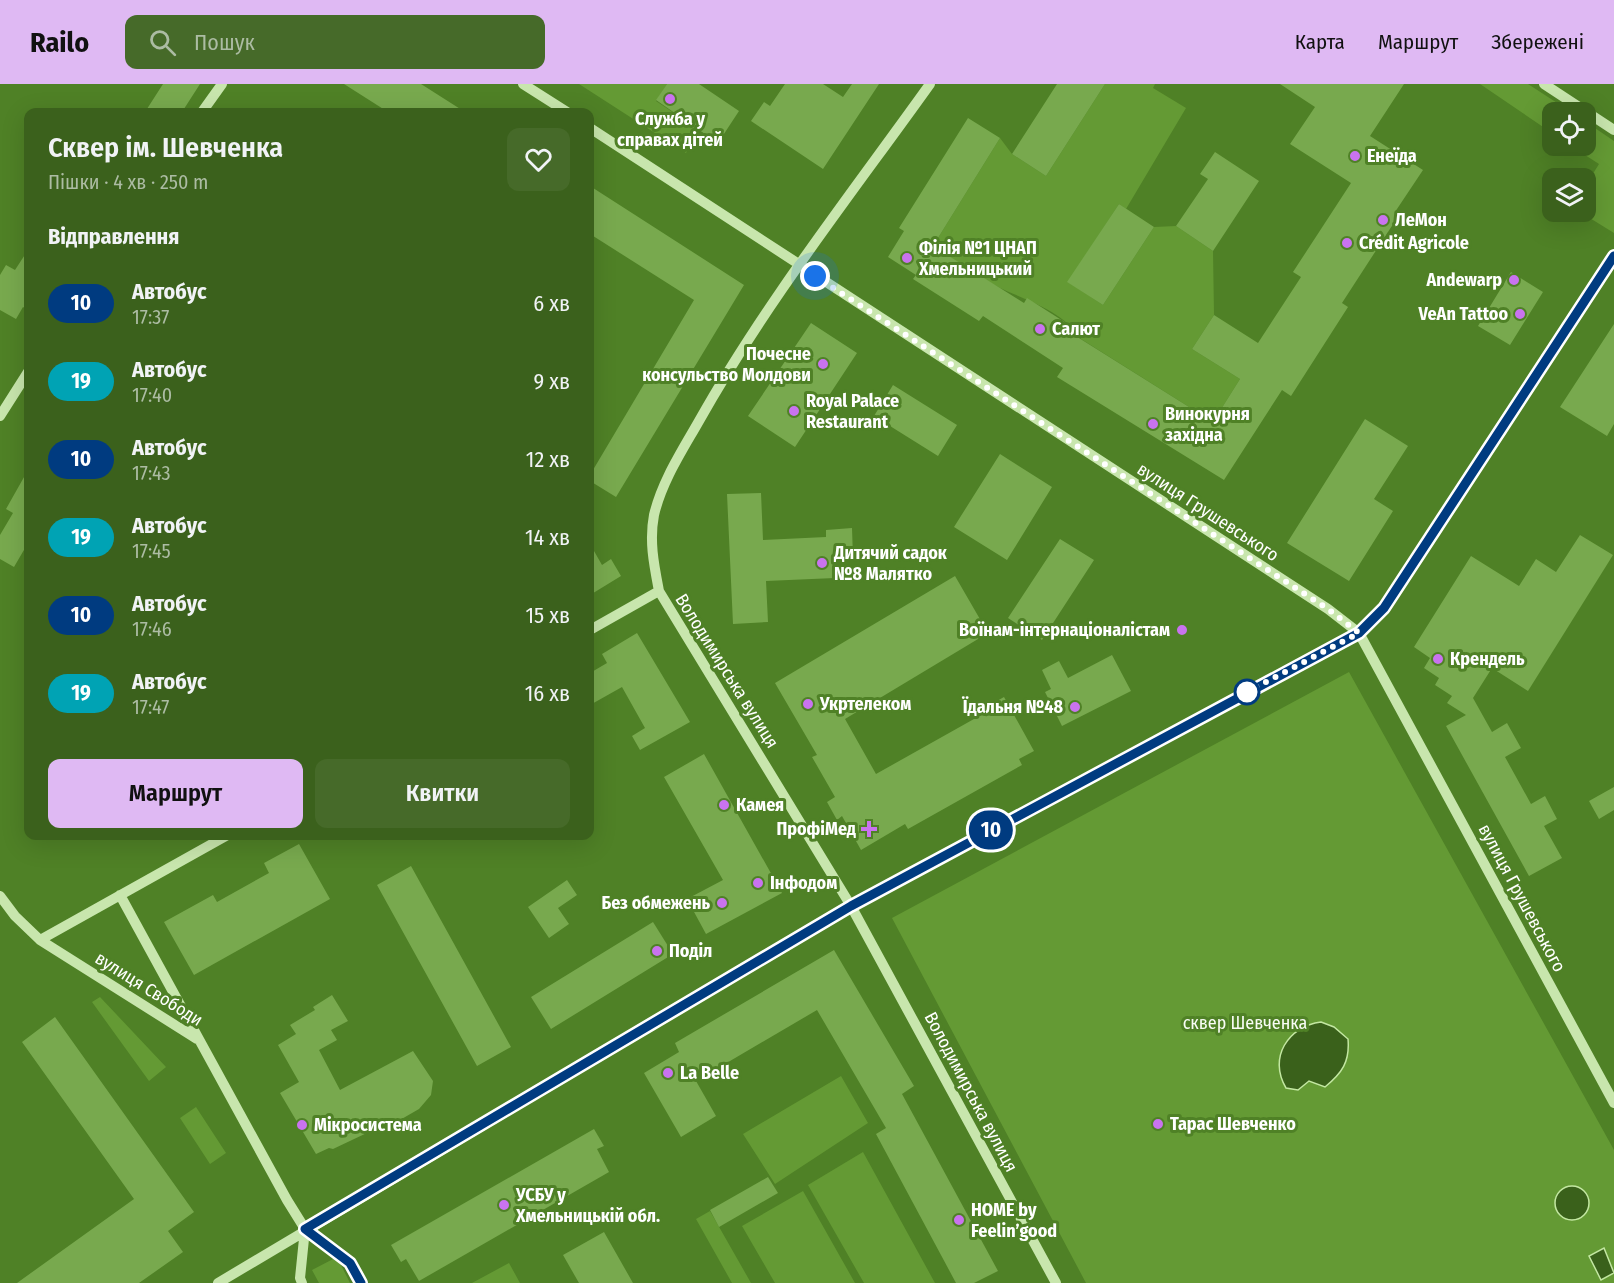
<!DOCTYPE html>
<html lang="uk">
<meta charset="utf-8">
<style>
body{margin:0;font-family:"Fira Sans Condensed",sans-serif;background:#466a29;color:#f1f3f6;height:100vh;display:flex;flex-direction:column;font-size:22px;white-space:nowrap}
*{box-sizing:border-box;margin:0}
p{font-size:20px;color:#acbca3}
.icon{flex:none;width:33px;height:33px;fill:none;stroke:currentColor;stroke-width:2;stroke-linecap:round;stroke-linejoin:round}
.map{position:relative;flex:1;overflow:hidden}
.sheet{position:absolute;left:24px;top:24px;width:570px;height:732px;display:flex;flex-direction:column;background:#3b611c;border-radius:12px;box-shadow:0 6px 24px #0002}
.sheet>*{flex:none}
.badge{padding:0 12px;border-radius:20px;font-size:21px;line-height:39px}
.controls{position:absolute;left:1542px;top:18px;display:grid;gap:12px}
.controls a{display:grid;place-items:center;width:54px;height:54px;border-radius:12px;background:#3b611c;box-shadow:0 6px 24px #0002;font-size:30px}
.you{position:absolute;width:30px;height:30px;margin:-15px;border:4px solid #fff;border-radius:50%;background:#1a73e8;box-shadow:0 0 0 9px #1a73e833}
.map>.badge{position:absolute;translate:-50% -50%;box-shadow:0 0 0 3px #fff}
h2{padding:0 24px;font-size:22px;line-height:54px}
.round{display:grid;place-items:center;flex:none;width:63px;height:63px;border-radius:12px;background:#466a29}
.headline{display:flex;align-items:center;justify-content:space-between;height:102px;padding:0 24px}
h1{font-size:28px;font-weight:600;line-height:45px}
.primary-button{display:flex;gap:12px;margin-top:auto;padding:12px 24px}
.primary-button a{flex:1;height:69px;border-radius:12px;background:#dfb9f3;color:#111;font-size:24px;font-weight:600;line-height:69px;text-align:center}
.primary-button a+a{background:#466a29;color:#f1f3f6}
ul{padding:0;list-style:none}
li{display:flex;align-items:center;gap:18px;height:78px;padding:0 24px}
li div{flex:1}
li b{display:block;font-size:22px}
li em{font-style:normal}
li .badge{min-width:66px;font-weight:700;text-align:center}
header{display:flex;align-items:center;gap:36px;box-sizing:border-box;height:84px;padding:0 30px;background:#dfb9f3;color:#111}
header strong{font-size:28px}
nav{display:flex;gap:33px;margin-inline-start:auto;font-size:21px}
.search{width:420px;height:54px;background:#466a29;display:flex;align-items:center;gap:15px;box-sizing:border-box;padding:0 21px;border-radius:12px;color:#acbca3;font-size:22px}
.map>svg:first-child{display:block}
</style>
<header>
<strong>Railo</strong>
<div class="search"><svg class="icon" aria-label="search" viewBox="0 0 24 24"><circle cx="10" cy="10" r="6"/><path d="M15 15l6 6"/></svg>Пошук</div>
<nav><a>Карта</a><a>Маршрут</a><a>Збережені</a></nav>
</header>
<div class="map">
<svg width="1614" height="1199" viewBox="0 0 1614 1199">
<rect width="100%" height="100%" fill="#4f8126"/>
<path fill="#649a34" d="M579,0H667L656,17L698,45L686,69Z
M1105,0H1155L1153,4L1186,24L1126,125L1119,120L1068,198L1103,221L1154,143L1176,142L1213,167L1214,231L1192,265L1240,295L1213,338L1081,255C1063,227 1028,217 1000,204C977,192 955,176 933,162L1000,54L1012,70L1046,92Z
M1480,0H1528L1571,28H1552V49Z
M1586,38L1614,57V149L1580,128H1586V101L1599,80L1571,62H1586Z
M1349,588L1614,1066V1199H1086L892,834Z
M100,913L166,983L149,997L92,918Z
M841,992L868,1039L775,1100L743,1050Z
M196,1023L226,1069L210,1080L180,1034Z
M863,1068L935,1199H864L808,1101Z
M803,1107L855,1199H775L742,1142Z
M710,1127L751,1199H732L696,1135Z
M337,1173L350,1199H319L312,1186Z
M509,1179L520,1199H472Z"/>
<path fill="#3a611b" stroke="#c3e7a2" stroke-width="1.5" d="M1321,938L1334,943L1348,955C1350,978 1342,989 1325,1003L1309,997L1298,1006L1286,1004C1268,974 1288,942 1321,938Z
M1555 1119a17 17 0 1 1 34 0a17 17 0 1 1-34 0Z
M1604,1164L1614,1189L1601,1196L1589,1172Z"/>
<path fill="#78a94e" d="M163,0H200L182,28H145Z
M344,0H421L465,28H388Z
M667,0H699L739,27L718,59L656,16Z
M785,0H823L843,13L852,0H879L823,85L751,37L764,18L770,22Z
M1057,0H1105L1046,92L1012,70Z
M1280,0H1404L1370,52L1423,86L1395,128L1399,131L1342,219L1348,223L1291,312L1282,306L1224,396L1057,293L1063,284L983,232L979,237L913,195L916,191L888,173L904,147L899,144L968,34L1000,54L933,162L1024,219L1027,214L1074,244L1071,249L1213,338L1240,295L1192,265L1214,231L1258,259L1301,193L1293,188L1351,99L1290,60L1315,23Z
M1215,68L1259,97L1213,167L1176,142L1208,95L1200,90Z
M590,102L744,201L616,413L590,397V391L694,216L590,150Z
M1119,120L1154,143L1103,221L1067,198Z
M28,166V226L23,223L16,235L0,226V191L6,181L15,186Z
M1511,188L1543,208L1510,261L1478,242Z
M811,239L857,269L795,363L748,332Z
M1614,240V340L1607,352L1560,323Z
M893,301L957,341L938,372L874,332Z
M1365,335L1408,362L1374,415L1393,427L1349,497L1287,459Z
M1000,370L1052,403L1007,476L954,443Z
M28,386V459L14,483L0,475V451L13,429L6,425Z
M761,409L763,456L826,453V446L852,444L853,474L834,475L835,494L766,497L768,538L733,540L727,410Z
M1580,451L1613,471L1528,607L1492,584L1473,614L1492,648L1507,639L1521,664L1505,673L1531,720L1545,712L1557,735L1544,742L1562,774L1529,792L1446,642L1466,631L1447,619L1452,612L1435,601L1439,594L1424,584L1430,574L1414,563L1471,472L1519,502L1536,475L1556,488Z
M1060,455L1094,476L1042,556L1008,534Z
M590,460L602,481L611,475L621,492L590,511Z
M955,492L988,549L845,635L876,690L990,626L988,622L1004,613L1034,667L1019,675L1022,681L908,745L905,740L861,766L842,732L837,736L827,718L835,713L812,673L817,671L775,599Z
M637,549L690,638L640,666L632,652L645,644L622,603L590,621V589L607,579L602,570Z
M1112,571L1131,607L1062,642L1045,608L1051,605L1042,586L1059,577L1068,594Z
M704,670L782,809L706,850L687,815L723,796L664,693Z
M1614,703V726L1599,735L1589,717Z
M299,760L330,815L194,891L164,838L213,811L217,818L269,789L264,779Z
M411,782L511,963L477,982L377,801Z
M567,796L577,811L558,824L569,840L549,854L528,823Z
M653,838L673,870L551,945L531,913Z
M834,866L914,1002L902,1010L998,1187L974,1199H956L876,1050L886,1044L817,926L696,997L716,1032L681,1053L644,989L679,968L675,959Z
M332,911L348,937L331,946L337,956L319,966L340,1006L413,967L433,997L431,1011L419,1025L386,1044L371,1047L333,1065L329,1064L316,1070L280,1009L299,998L278,961L296,950L290,941L315,926L313,923Z
M55,933L194,1128L168,1147L183,1168L139,1199H17L134,1115L22,958Z
M594,1045L604,1062L597,1065L609,1088L419,1197L406,1175L401,1178L391,1161Z
M768,1093L778,1109L719,1143L710,1126Z
M604,1148L633,1199H579L563,1171Z"/>
<g fill="none" stroke-linecap="round" stroke-linejoin="round">
<path stroke="#c8e6ad" stroke-width="10" d="M523,0L567,28
M930,0C852,109 764,221 699,337C682,367 662,397 654,431C649,457 654,481 659,507L851,822L1056,1199
M1544,0L1614,46
M202,28L222,0
M590,44L1328,525L1359,549L1614,1019
M0,332L28,288
M590,546L659,507
M120,811L287,1116L305,1145L350,1179L361,1199
M0,812L15,832L40,856L197,955
M40,856L226,752
M218,1199L851,822L1359,549L1384,524L1614,172
M302,1199L300,1194L305,1145"/>
</g>
<g fill="none" stroke-linecap="round" stroke-linejoin="round">
<g stroke="#fff" stroke-width="14">
<path id="line" d="M361,1199L350,1179L305,1145L851,822L1359,549L1384,524L1614,172"/>
</g>
<use href="#line" stroke="#003b80" stroke-width="9"/>
<path stroke="#fff" stroke-width="6" stroke-dasharray="0 10.8" d="M815,192L1328,525L1359,549L1247,608"/>
</g>
<g fill="#c973ef" stroke="#4f8126" stroke-width="2">
<circle cx="670" cy="15" r="6"/>
<circle cx="1355" cy="72" r="6"/>
<circle cx="1383" cy="136" r="6"/>
<circle cx="1347" cy="159" r="6"/>
<circle cx="907" cy="174" r="6"/>
<circle cx="1514" cy="196" r="6"/>
<circle cx="1520" cy="230" r="6"/>
<circle cx="1040" cy="245" r="6"/>
<circle cx="823" cy="280" r="6"/>
<circle cx="794" cy="327" r="6"/>
<circle cx="1153" cy="340" r="6"/>
<circle cx="822" cy="479" r="6"/>
<circle cx="1182" cy="546" r="6"/>
<circle cx="1438" cy="575" r="6"/>
<circle cx="808" cy="620" r="6"/>
<circle cx="1075" cy="623" r="6"/>
<circle cx="724" cy="721" r="6"/>
<path d="M866 736h6v6h6v6h-6v6h-6v-6h-6v-6h6z"/>
<circle cx="758" cy="799" r="6"/>
<circle cx="722" cy="819" r="6"/>
<circle cx="657" cy="867" r="6"/>
<circle cx="668" cy="989" r="6"/>
<circle cx="1158" cy="1040" r="6"/>
<circle cx="302" cy="1041" r="6"/>
<circle cx="504" cy="1121" r="6"/>
<circle cx="959" cy="1136" r="6"/>
</g>
<circle fill="#fff" stroke="#003b80" stroke-width="3" cx="1247" cy="608" r="12"/>
<g text-anchor="middle" dominant-baseline="central" stroke-width="6" stroke-linejoin="round" paint-order="stroke">
<g font-size="18" font-weight="bold" fill="#fff" stroke="#4f8126" text-anchor="start">
<text x="670" y="35" text-anchor="middle">Служба у<tspan x="670" dy="21">справах дітей</tspan></text>
<text x="1367" y="72">Енеїда</text>
<text x="1395" y="136">ЛеМон</text>
<text x="1359" y="159">Crédit Agricole</text>
<text x="919" y="164">Філія №1 ЦНАП<tspan x="919" dy="21">Хмельницький</tspan></text>
<text x="1502" y="196" text-anchor="end">Andewarp</text>
<text x="1508" y="230" text-anchor="end">VeAn Tattoo</text>
<text x="1052" y="245">Салют</text>
<text x="811" y="270" text-anchor="end">Почесне<tspan x="811" dy="21">консульство Молдови</tspan></text>
<text x="806" y="317">Royal Palace<tspan x="806" dy="21">Restaurant</tspan></text>
<text x="1165" y="330">Винокурня<tspan x="1165" dy="21">західна</tspan></text>
<text x="834" y="469">Дитячий садок<tspan x="834" dy="21">№8 Малятко</tspan></text>
<text x="1170" y="546" text-anchor="end">Воїнам-інтернаціоналістам</text>
<text x="1450" y="575">Крендель</text>
<text x="820" y="620">Укртелеком</text>
<text x="1063" y="623" text-anchor="end">Їдальня №48</text>
<text x="736" y="721">Камея</text>
<text x="856" y="745" text-anchor="end">ПрофіМед</text>
<text x="770" y="799">Інфодом</text>
<text x="710" y="819" text-anchor="end">Без обмежень</text>
<text x="669" y="867">Поділ</text>
<text x="680" y="989">La Belle</text>
<text x="1170" y="1040">Тарас Шевченко</text>
<text x="314" y="1041">Мікросистема</text>
<text x="516" y="1111">УСБУ у<tspan x="516" dy="21">Хмельницькій обл.</tspan></text>
<text x="971" y="1126">HOME by<tspan x="971" dy="21">Feelin’good</tspan></text>
</g>
<g font-size="18" fill="#fff" stroke="#4f8126">
<text transform="translate(1208 428) rotate(33)">вулиця Грушевського</text>
<text transform="translate(727 587) rotate(58)">Володимирська вулиця</text>
<text transform="translate(1522 814) rotate(62)">вулиця Грушевського</text>
<text transform="translate(149 905) rotate(32)">вулиця Свободи</text>
<text transform="translate(971 1008) rotate(62)">Володимирська вулиця</text>
</g>
<g font-size="18" fill="#f9fdf6" stroke="#4f8126">
<text x="1245" y="939">сквер Шевченка</text>
</g>
</g>
</svg>
<div class="controls">
<a><svg class="icon" aria-label="locate" viewBox="0 0 24 24"><circle cx="12" cy="12" r="6"/><path d="M12 2v4M12 18v4M2 12h4M18 12h4"/></svg></a>
<a><svg class="icon" aria-label="layers" viewBox="0 0 24 24"><path d="M12 4l9 5-9 5-9-5zM3 14l9 5 9-5"/></svg></a>
</div>
<div class="you" style="left:815px;top:192px"></div>
<b class="badge" style="left:991px;top:746px;background:#003b80;color:#fff">10</b>
<section class="sheet">
<div class="headline"><div><h1>Сквер ім. Шевченка</h1><p>Пішки · 4 хв · 250 m</p></div><a class="round"><svg class="icon" aria-label="heart" viewBox="0 0 24 24"><path d="M12 20l-8-8c-3-5 5-10 8-4 3-6 11-1 8 4z"/></svg></a></div>
<h2>Відправлення</h2>
<ul>
<li><span class="badge" style="background:#003b80;color:#fff">10</span><div><b>Автобус</b><p>17:37</p></div><em>6 хв</em></li>
<li><span class="badge" style="background:#00a3b4;color:#fff">19</span><div><b>Автобус</b><p>17:40</p></div><em>9 хв</em></li>
<li><span class="badge" style="background:#003b80;color:#fff">10</span><div><b>Автобус</b><p>17:43</p></div><em>12 хв</em></li>
<li><span class="badge" style="background:#00a3b4;color:#fff">19</span><div><b>Автобус</b><p>17:45</p></div><em>14 хв</em></li>
<li><span class="badge" style="background:#003b80;color:#fff">10</span><div><b>Автобус</b><p>17:46</p></div><em>15 хв</em></li>
<li><span class="badge" style="background:#00a3b4;color:#fff">19</span><div><b>Автобус</b><p>17:47</p></div><em>16 хв</em></li>
</ul>
<div class="primary-button"><a>Маршрут</a><a>Квитки</a></div>
</section>
</div>
